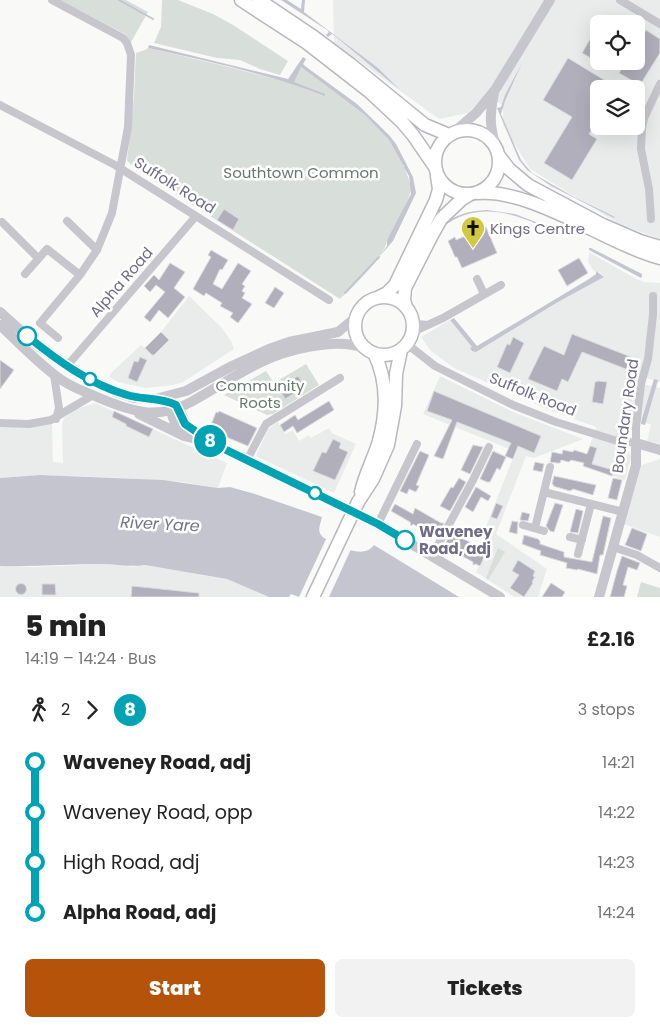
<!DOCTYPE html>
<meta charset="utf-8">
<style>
body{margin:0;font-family:Poppins,sans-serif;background:#f2f2f2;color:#222;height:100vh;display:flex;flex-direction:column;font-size:19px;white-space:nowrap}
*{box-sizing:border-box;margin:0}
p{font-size:16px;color:#767676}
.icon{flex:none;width:28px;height:28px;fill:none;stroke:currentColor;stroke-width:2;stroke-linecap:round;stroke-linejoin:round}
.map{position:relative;height:597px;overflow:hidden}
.sheet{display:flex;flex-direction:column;background:#fff;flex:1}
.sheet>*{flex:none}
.badge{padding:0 10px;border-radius:16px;font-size:18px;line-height:32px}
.controls{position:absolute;left:590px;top:15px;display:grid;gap:10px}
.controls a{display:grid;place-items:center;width:55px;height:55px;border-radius:8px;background:#fff;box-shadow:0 5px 20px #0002;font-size:25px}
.map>.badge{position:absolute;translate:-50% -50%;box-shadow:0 0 0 2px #fff}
.legs{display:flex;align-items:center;gap:8px;height:55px;padding:0 25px;font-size:16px}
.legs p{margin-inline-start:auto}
.overview{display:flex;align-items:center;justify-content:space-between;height:85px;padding:0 25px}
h1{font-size:28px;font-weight:800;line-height:38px}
.cta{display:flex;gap:10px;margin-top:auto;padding:10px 25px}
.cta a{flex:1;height:58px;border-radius:8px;background:#b45309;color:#fff;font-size:20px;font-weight:800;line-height:58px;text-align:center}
.cta a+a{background:#f2f2f2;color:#222}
ul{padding:0 25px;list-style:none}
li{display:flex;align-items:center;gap:18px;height:50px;font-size:19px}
li i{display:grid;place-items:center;width:8px;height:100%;margin:0 6px;background:currentColor}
li i::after{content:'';width:12px;height:12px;margin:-6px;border:4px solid;border-radius:50%;background:#fff}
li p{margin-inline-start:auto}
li:first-child i{background:linear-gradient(#0000 50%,currentColor 0)}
li:last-child i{background:linear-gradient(currentColor 50%,#0000 0)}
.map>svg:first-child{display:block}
</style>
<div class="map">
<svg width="660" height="597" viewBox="0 0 660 597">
<rect width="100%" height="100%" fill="#f9faf8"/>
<path fill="#eaebeb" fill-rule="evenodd" d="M333,0H660V239L619,224L530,169L503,125V105L485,95L468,113L439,119L334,43ZM599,24H636V61H599ZM599,89H636V126H599Z
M589,252L636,279L644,282L660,283V382L636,375L635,382L660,388V444L647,441L651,424L625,420L621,435L631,457L625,480L583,466L596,427L549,410L454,368L431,351L421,337L450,320L476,352L558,302L604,277L599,272L594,271L588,262Z
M189,296L222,328L231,341L234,349L183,382L173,385L145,388L118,382L109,377L112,372L141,345L145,348L161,332Z
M440,376L513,412L583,439L534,458L526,456L496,534L547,569L538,597H514L476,572L479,566L477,565L485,551L482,548L488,537L483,534L511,463L517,452L423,414Z
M95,403L227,463L218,488L182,482L121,478L40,475L0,478V426L52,424L53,462L63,463L62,426L64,418L77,409Z
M278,422L285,434L293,430L299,441L309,435L311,438L329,428L332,433L356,444L334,493L256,456L268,429Z
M660,459V537L624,524L639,466Z
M106,564L133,567L145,565L227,579L269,597H0V566L34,567Z"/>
<path fill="#d8deda" d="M60,0H126L148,12L131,42L125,34Z
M162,0H178L213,14L233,25L288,61L280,75L260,69L240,60L217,58L154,43L161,27Z
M148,48L221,65L291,83L301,67L365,115L389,140L403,165H405C405,172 410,180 411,188C412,195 392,233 387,240C386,256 352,287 340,299L166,188L161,181L157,183L128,162L127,160L134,97L136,53L145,50Z
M306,364L319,385L273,414L267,415L224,395L266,371L274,383Z
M498,548L505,552L488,580L486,578Z
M641,582L660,588V597H637Z"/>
<path fill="#c5c5d0" d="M281,0H287L301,9L302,0H305L304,12L378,68L400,90L335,36L332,34L328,37L326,35L329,32L327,30Z
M149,45L288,79L303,57L306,59L303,64L305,66L357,104L389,135L396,144L413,177L416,193L393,241L379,257L387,246V240L411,194L409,176L404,167L405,165H403L389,140L365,115L301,67L294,82L325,94V96C268,74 208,61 148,48Z
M522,63L505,101L501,114L521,160L532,173L576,198L615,217L614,218L551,186L527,170L519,160L497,108L501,107L505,95Z
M487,210L515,214L554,229C544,229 534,222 524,219C496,208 467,208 443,227L442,226C455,214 469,211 487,210Z
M591,248L642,274V276L641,278L589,250V248Z
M596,271L604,277L558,302L476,352L472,351L470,348L472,347L450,320L454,318L477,346L589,279L596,274Z
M654,379L658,380L645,425L641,424L642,419Z
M40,475L163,480L218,488L230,487L255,494L322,517C320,526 316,532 324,538C338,544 362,561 374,545L459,597H299L291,594L289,597H269L227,579L145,565C131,567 119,565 106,564C71,564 35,567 0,566V478Z"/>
<path fill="#f9faf8" d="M327,537L352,547L329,597H299Z"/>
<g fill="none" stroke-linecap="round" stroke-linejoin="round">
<path stroke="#c5c5d0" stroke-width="2" d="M119,0L153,19
M345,293L379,257"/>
</g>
<path fill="#b1afbb" stroke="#dbdcda" d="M603,17L615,24H599V56L596,61L582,53Z
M646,30L660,39V53L640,85L619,73L626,61H636V45Z
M568,58L619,89H599V118L589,134L597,139L572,180L544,163L572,117L543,100Z
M224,209L239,219L233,230L217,220Z
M486,227L497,253L462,268L457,257H455L448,241L455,237L456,240Z
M211,250L228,260L222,270L220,269L213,284L222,289L238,263L251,271L242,284L245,286L242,291L245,293L242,298L252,304L238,323L230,317L233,313L220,306L222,303L206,293L204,296L193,289L211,257L208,255Z
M579,258L588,273L567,286L558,270Z
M170,263L185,272L174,288L185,297L168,318L159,310L150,322L144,317L165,292L156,285L150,292L144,286L154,275L159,280Z
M275,287L284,293L274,308L265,303Z
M161,332L169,340L154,355H152L145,348Z
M572,334L631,357L626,369L582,352L568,382L562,379L557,391L528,379L544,346L564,355Z
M513,337L524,343L510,373L497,367L507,344L510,345Z
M140,357L147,360L137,382L128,378L134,361L138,362Z
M0,360L14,370L0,389Z
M298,376L305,387L285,399L279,388Z
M598,381L607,382L603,404L592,402L595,382Z
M434,391L541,436L534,453L518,446L513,459L505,456L511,443L457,422L443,459L434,456L452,420L427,411Z
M329,401L334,410L297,433L293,426L284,432L280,425L295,415L298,420Z
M114,411L153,429L149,437L126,426V424L112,417Z
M219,411L257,428L248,446L209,430L216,412L218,413Z
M333,439L341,443L339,448L348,452L335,480L313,471L322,452L326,453Z
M473,445L483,447L470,474L461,470Z
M590,446L597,448L592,464L613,470L612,476L583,466L584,463L571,460L569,462L561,460L560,463H557L550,462L552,452L562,454L563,450L573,452L574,450L587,454Z
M420,451L429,455L416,485L419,486L416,492L409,489L407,494L400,491Z
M493,451L506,457L500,470L497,468L490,482H487L480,479Z
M535,462L544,464L542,472L533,470Z
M554,476L596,485L593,495L573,489L570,491L553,486L554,485L552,484Z
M459,478L466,482L450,511L440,506L451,487L453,488Z
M613,478L622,480L617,500L608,498Z
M476,487L491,496L488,501L481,497L473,512L465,507Z
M496,503L503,506L497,519L491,517Z
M555,503L563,505L554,532L550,531L546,526Z
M395,504L413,514L415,508L441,523H444L436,538L413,524L411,526L410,522L391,511Z
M576,509L583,511L578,533L570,532Z
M522,512L530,514L528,521L520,520Z
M603,516L611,518L603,555H600L597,574L578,569L577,570L566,568L567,563L540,555L541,551L522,544L524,535L538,539L540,541V544L564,552V557L592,562Z
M512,521L518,522L517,534L509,532Z
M454,528L452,533L487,551L480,566L476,564L473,565V562L455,552L453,553L452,550L444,546Z
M632,528L647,534L641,551L625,545Z
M622,556L640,563L637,570L628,567L623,585L627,586L624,597H610L617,571Z
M518,560L535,571L533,576L535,577L532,582L533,583L524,597L510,588L519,575L512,571Z
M551,583L565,592L562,597H542Z
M15.5 589a5.5 5.5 0 1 1 11 0a5.5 5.5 0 1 1-11 0Z
M42,584H55L56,595H42Z
M132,586L199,593V597H131Z"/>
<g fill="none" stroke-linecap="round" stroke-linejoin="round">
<g stroke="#b9b8bf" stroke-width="15">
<path id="primary" d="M355 326a29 29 0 1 1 58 0a29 29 0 1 1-58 0Z
M379,297L387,293L395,285L436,200L439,189L437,176
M406,307L404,300L405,288L432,235L441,219L461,200L469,195
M361,492C365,474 374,458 379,441C387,411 388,381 374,353
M358,502L373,479L388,445L395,406L396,374L401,350
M313,597L348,523"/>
</g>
<g stroke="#b8b7bd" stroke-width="15">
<path id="trunk" d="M241,0L307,43L370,92L402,122L413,135L435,167
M259,0L314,37L350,64L425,125L449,135
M435 162a32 32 0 1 1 64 0a32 32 0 1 1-64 0Z
M499,156L509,169L528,185L603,225L640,241L660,247
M478,193C534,189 605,243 660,258"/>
</g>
<path stroke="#c7c6cd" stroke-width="8" d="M52,0L123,38L127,43L131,55L128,127L112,213L97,250L80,275L40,323L58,338
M620,0L660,24
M0,105L115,165L329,300
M651,219L649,189L641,149L642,128L644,118L660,84
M67,221L97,250
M2,222L38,258
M25,274L47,249L80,275
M477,279L484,294
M412,319L418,324L427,325
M411,336L419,329L443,318L501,285
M409,339L412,348L435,366L513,405L556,422L614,440L636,443V427L641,384L648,359L653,315V296
M67,366L196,216
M54,375L59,408L56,419
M0,423L29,424L51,420L93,395
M247,460L266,424L340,378
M544,492L623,512
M378,524L417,444
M523,525L544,531
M535,528L550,467
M570,537L582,540
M613,547L637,555L660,568
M578,554L591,504
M432,556L473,480L489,447"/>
<path stroke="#c7c6cd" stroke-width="10" d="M494,93C489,117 490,126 496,149
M454,132L476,113L495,90L550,0
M0,312L38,346L82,375L118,393L134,398L156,399L173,404L179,408L185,424L214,444L378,524L500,597
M0,325C18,342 36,361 56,376C68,386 83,391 97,397C130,411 157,421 191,402C231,380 261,355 308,347C327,344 345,341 364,348
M159,398L186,391L232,366L269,349L289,342L338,332L355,318
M173,405C169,417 176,427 187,433
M139,414L184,436L204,441
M599,597L636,465V443L660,450"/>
<use href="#primary" stroke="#fff" stroke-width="12"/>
<use href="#trunk" stroke="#fff" stroke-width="12"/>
<g stroke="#b9b8bf" stroke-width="15" stroke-linecap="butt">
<path id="primary-bridge" d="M348,523L358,502"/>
</g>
<use href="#primary-bridge" stroke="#fff" stroke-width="12"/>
</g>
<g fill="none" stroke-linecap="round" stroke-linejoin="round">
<g stroke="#fff" stroke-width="11">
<path id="line-1" d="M27,336C57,360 89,384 127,395C143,400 161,397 176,405L185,424L214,444L378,524L405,540"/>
</g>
<use href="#line-1" stroke="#00a3b4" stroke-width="8"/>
</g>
<defs>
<g id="church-pin" transform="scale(1.25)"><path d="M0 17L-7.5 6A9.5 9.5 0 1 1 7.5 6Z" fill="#d1c941" stroke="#fff"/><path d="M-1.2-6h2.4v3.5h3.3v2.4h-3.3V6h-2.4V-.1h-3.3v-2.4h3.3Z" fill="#111"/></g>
</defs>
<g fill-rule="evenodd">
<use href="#church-pin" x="473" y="228"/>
</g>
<g fill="#fff" stroke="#00a3b4" stroke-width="2.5">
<circle cx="27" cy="336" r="9"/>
<circle cx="90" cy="379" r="6"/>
<circle cx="315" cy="493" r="6"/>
<circle cx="405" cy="540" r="9"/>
</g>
<g text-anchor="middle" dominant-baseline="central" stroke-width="5" stroke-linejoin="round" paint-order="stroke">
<g font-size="15" fill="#66786f" stroke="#fff">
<text x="301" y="172">Southtown Common</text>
<text x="260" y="385">Community<tspan x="260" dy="17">Roots</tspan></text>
</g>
<g font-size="15" fill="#706c86" stroke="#fff">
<text transform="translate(175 185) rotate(32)">Suffolk Road</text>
<text transform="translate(121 282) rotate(-49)">Alpha Road</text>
<text transform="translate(533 394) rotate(22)">Suffolk Road</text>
<text transform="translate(625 416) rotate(-82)">Boundary Road</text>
</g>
<g font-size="15" fill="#706c86" stroke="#fff" text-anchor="start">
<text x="490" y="228">Kings Centre</text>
</g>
<g font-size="15" font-weight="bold" fill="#706c86" stroke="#fff" text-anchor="start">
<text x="419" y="531">Waveney<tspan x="419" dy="17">Road, adj</tspan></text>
</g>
<g font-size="16" font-style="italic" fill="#73738e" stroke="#fff">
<text transform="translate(160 524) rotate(3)">River Yare</text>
</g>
</g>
</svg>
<div class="controls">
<a><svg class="icon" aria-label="locate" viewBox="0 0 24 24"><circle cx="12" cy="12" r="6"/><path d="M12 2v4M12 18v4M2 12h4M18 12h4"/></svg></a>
<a><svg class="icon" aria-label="layers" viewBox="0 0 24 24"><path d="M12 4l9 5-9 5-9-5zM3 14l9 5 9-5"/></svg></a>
</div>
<b class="badge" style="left:210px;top:441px;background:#00a3b4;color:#fff">8</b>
</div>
<section class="sheet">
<div class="overview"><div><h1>5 min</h1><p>14:19 – 14:24 · Bus</p></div><b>£2.16</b></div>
<div class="legs"><svg class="icon" aria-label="walk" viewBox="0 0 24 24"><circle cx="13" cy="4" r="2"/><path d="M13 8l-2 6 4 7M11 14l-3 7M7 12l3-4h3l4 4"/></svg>2<svg class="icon" aria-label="forward" viewBox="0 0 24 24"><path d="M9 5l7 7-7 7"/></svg><b class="badge" style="background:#00a3b4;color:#fff">8</b><p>3 stops</p></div>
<ul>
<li><i style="color:#00a3b4"></i><b>Waveney Road, adj</b><p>14:21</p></li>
<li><i style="color:#00a3b4"></i><span>Waveney Road, opp</span><p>14:22</p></li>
<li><i style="color:#00a3b4"></i><span>High Road, adj</span><p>14:23</p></li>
<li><i style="color:#00a3b4"></i><b>Alpha Road, adj</b><p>14:24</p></li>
</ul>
<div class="cta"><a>Start</a><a>Tickets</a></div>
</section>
